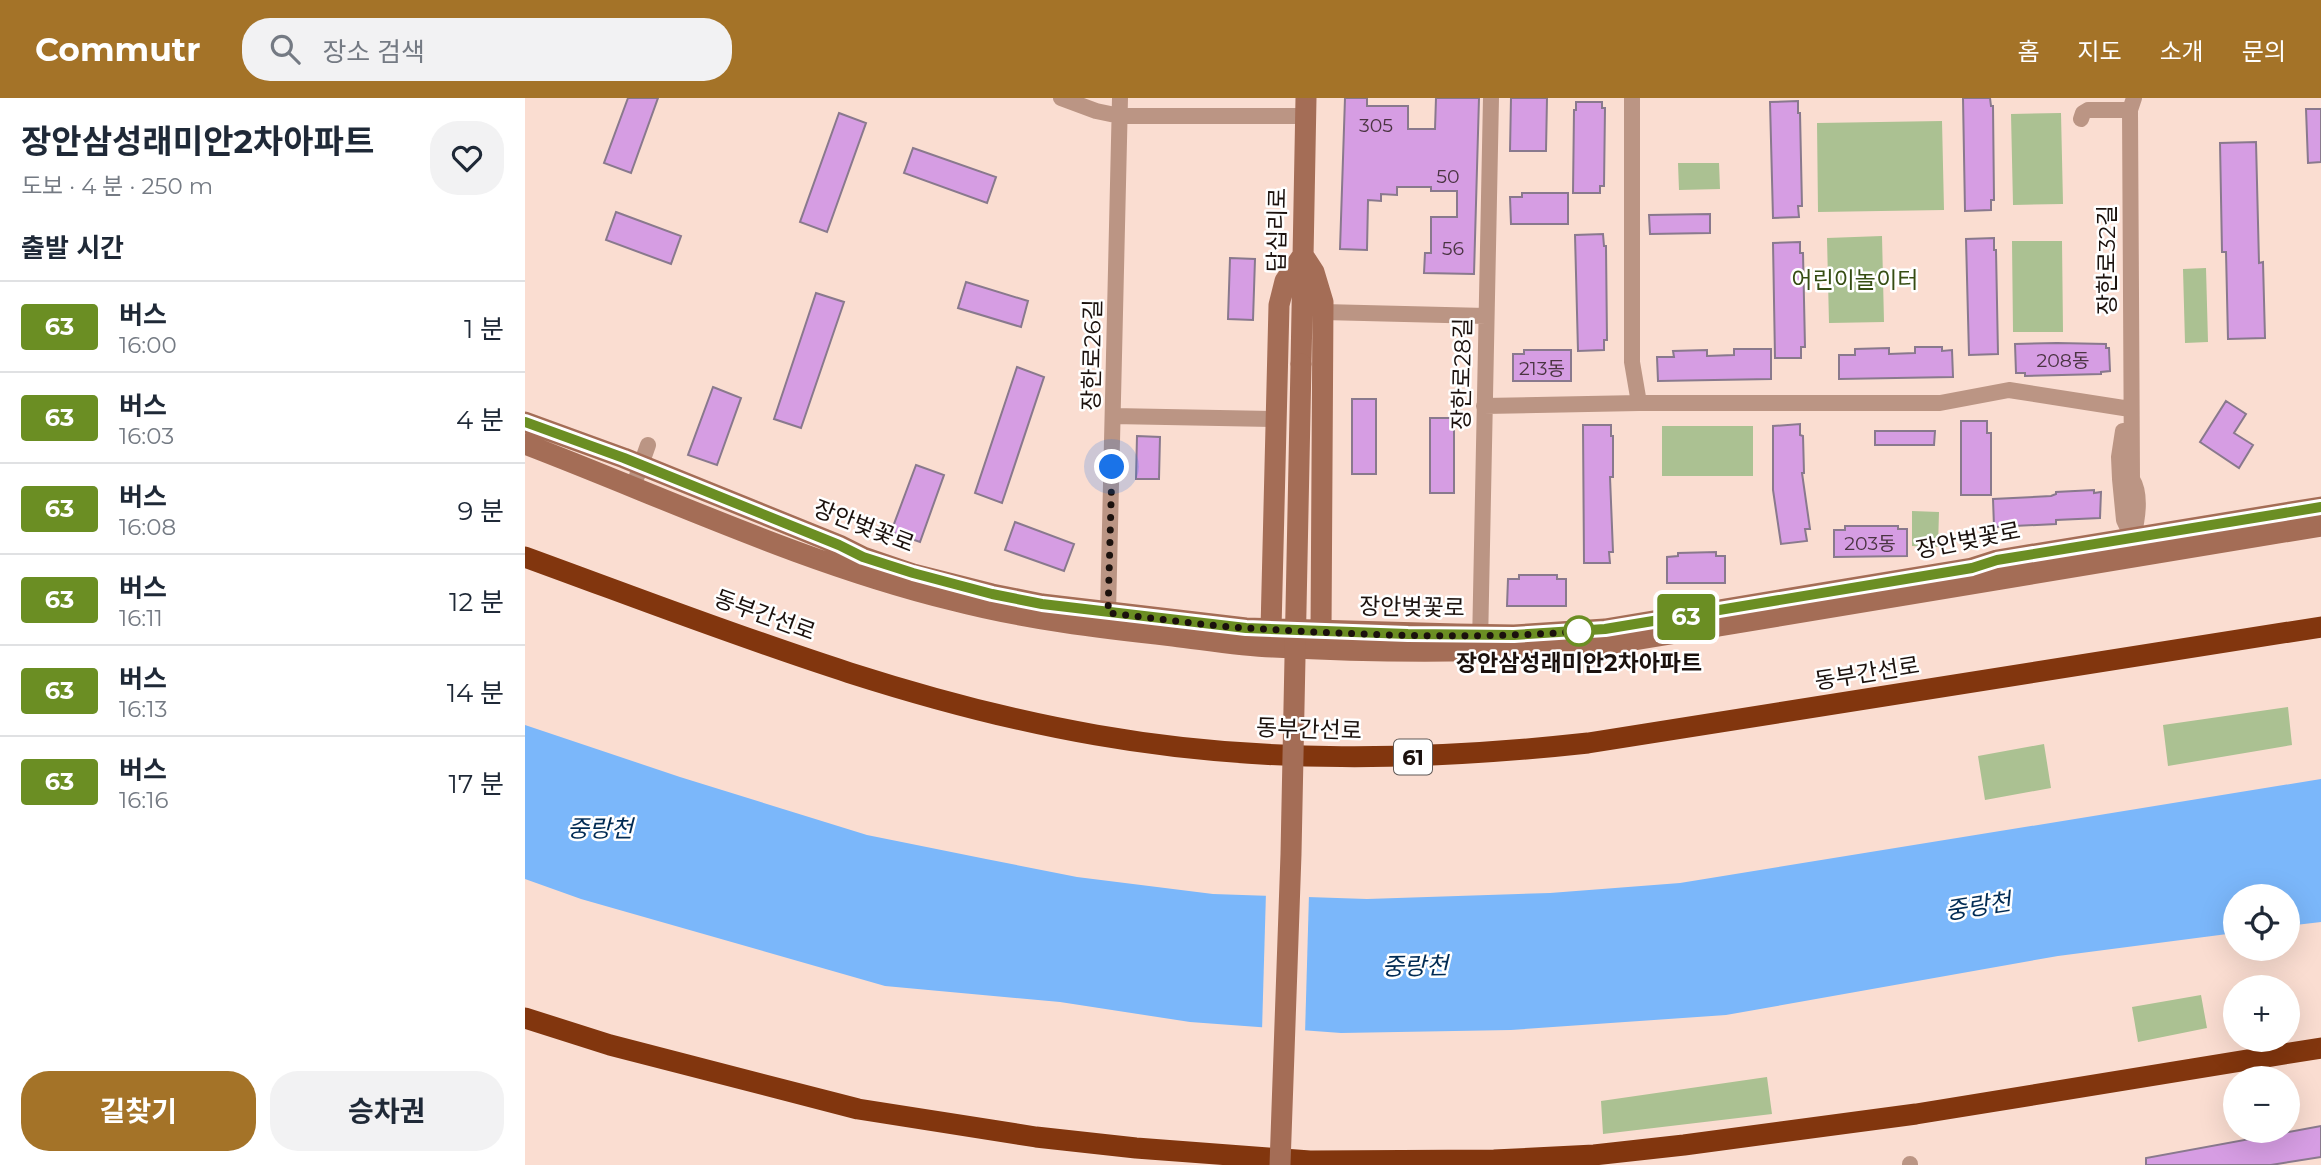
<!DOCTYPE html>
<html lang="ko">
<meta charset="utf-8">
<style>
body{margin:0;font-family:Montserrat,"Noto Sans KR",sans-serif;background:#f2f2f3;color:#1f2937;height:100vh;display:flex;flex-direction:column;font-size:26px;white-space:nowrap}
*{box-sizing:border-box;margin:0}
p{font-size:23px;color:#747a83}
.icon{flex:none;width:38px;height:38px;fill:none;stroke:currentColor;stroke-width:2;stroke-linecap:round;stroke-linejoin:round}
.map{position:relative;flex:1;overflow:hidden}
.sheet{display:flex;flex-direction:column;background:#fff;width:525px}
.sheet>*{flex:none}
.badge{padding:0 14px;border-radius:5px;font-size:24px;line-height:46px}
.fabs{position:absolute;left:1698px;top:786px;display:grid;gap:14px}
.fabs a{display:grid;place-items:center;width:77px;height:77px;border-radius:50%;background:#fff;box-shadow:0 7px 28px #0002;font-size:35px}
.you{position:absolute;width:35px;height:35px;margin:-18px;border:5px solid #fff;border-radius:50%;background:#1a73e8;box-shadow:0 0 0 10px #1a73e833}
.map>.badge{position:absolute;translate:-50% -50%;box-shadow:0 0 0 4px #fff}
h2{padding:0 21px;font-size:26px;line-height:63px}
.round{display:grid;place-items:center;flex:none;width:74px;height:74px;border-radius:28px;background:#f2f2f3}
.summary{display:flex;align-items:center;justify-content:space-between;height:119px;padding:0 21px}
h1{font-size:33px;font-weight:700;line-height:52px}
.button{display:flex;gap:14px;margin-top:auto;padding:14px 21px}
.button a{flex:1;height:80px;border-radius:28px;background:#a47328;color:#fff;font-size:28px;font-weight:700;line-height:80px;text-align:center}
.button a+a{background:#f2f2f3;color:#1f2937}
ul{padding:0;list-style:none}
li{display:flex;align-items:center;gap:21px;height:91px;padding:0 21px;border-top:2px solid #e0e1e3}
li div{flex:1}
li b{display:block;font-size:26px}
li em{font-style:normal}
li .badge{min-width:77px;font-weight:700;text-align:center}
header{display:flex;align-items:center;gap:42px;box-sizing:border-box;height:98px;padding:0 35px;background:#a47328;color:#fff}
header strong{font-size:33px}
nav{display:flex;gap:38px;margin-inline-start:auto;font-size:24px}
.search{width:490px;height:63px;background:#f2f2f3;display:flex;align-items:center;gap:18px;box-sizing:border-box;padding:0 24px;border-radius:28px;color:#747a83;font-size:26px}
main{display:flex;flex:1;min-height:0}
.map>svg:first-child{display:block}
</style>
<header>
<strong>Commutr</strong>
<div class="search"><svg class="icon" aria-label="search" viewBox="0 0 24 24"><circle cx="10" cy="10" r="6"/><path d="M15 15l6 6"/></svg>장소 검색</div>
<nav><a>홈</a><a>지도</a><a>소개</a><a>문의</a></nav>
</header>
<main>
<section class="sheet">
<div class="summary"><div><h1>장안삼성래미안2차아파트</h1><p>도보 · 4 분 · 250 m</p></div><a class="round"><svg class="icon" aria-label="heart" viewBox="0 0 24 24"><path d="M12 20l-8-8c-3-5 5-10 8-4 3-6 11-1 8 4z"/></svg></a></div>
<h2>출발 시간</h2>
<ul>
<li><span class="badge" style="background:#6b8e23;color:#fff">63</span><div><b>버스</b><p>16:00</p></div><em>1 분</em></li>
<li><span class="badge" style="background:#6b8e23;color:#fff">63</span><div><b>버스</b><p>16:03</p></div><em>4 분</em></li>
<li><span class="badge" style="background:#6b8e23;color:#fff">63</span><div><b>버스</b><p>16:08</p></div><em>9 분</em></li>
<li><span class="badge" style="background:#6b8e23;color:#fff">63</span><div><b>버스</b><p>16:11</p></div><em>12 분</em></li>
<li><span class="badge" style="background:#6b8e23;color:#fff">63</span><div><b>버스</b><p>16:13</p></div><em>14 분</em></li>
<li><span class="badge" style="background:#6b8e23;color:#fff">63</span><div><b>버스</b><p>16:16</p></div><em>17 분</em></li>
</ul>
<div class="button"><a>길찾기</a><a>승차권</a></div>
</section>
<div class="map">
<svg width="1796" height="1067" viewBox="0 0 1796 1067">
<rect width="100%" height="100%" fill="#faddd1"/>
<path fill="#abc192" d="M1536,15L1538,106L1488,107L1486,16Z
M1417,23L1419,112L1293,114L1292,25Z
M1153,65H1194L1195,91L1154,92Z
M1357,138L1359,224L1304,225L1302,140Z
M1487,143H1537L1538,234H1488Z
M1681,170L1683,244L1660,245L1658,171Z
M1137,328H1228V378H1137Z
M1387,413L1414,414L1413,449L1387,448Z
M1763,609L1767,647L1643,668L1638,627Z
M1519,646L1526,690L1460,702L1453,658Z
M1676,897L1682,930L1613,944L1607,909Z
M1242,979L1247,1016L1078,1036L1076,1003Z"/>
<path fill="#7bb7fa" d="M0,627L155,679L342,737L461,761L552,779L688,796L842,801L1025,795L1155,785L1796,681V824L1762,828V798H1710V835L1533,858L1201,917L986,932L816,935L665,924L535,904L360,888L56,801L0,781Z"/>
<path fill="#faddd1" d="M741,794L784,796L780,936L737,933Z"/>
<path fill="#d69de3" stroke="#89798d" stroke-width="2" d="M103,0H133L106,75L79,65Z
M820,0H842V8H883V31H910L911,0H954L949,176L899,175L900,155H906V119H932V93H906V89H872V97L856,96V103L843,102L842,152L815,151Z
M986,0H1022L1021,53H985Z
M1438,0H1465L1466,8H1468L1469,102H1466V112L1440,113Z
M1273,3V15H1275L1277,108H1273L1274,119L1248,120L1245,4Z
M1051,4H1077V10H1080L1079,88H1075V95H1048L1049,12H1051Z
M1781,11H1796V64L1783,65Z
M314,15L341,25L302,134L275,124Z
M1731,44L1734,165L1738,164L1740,240L1703,241L1701,154H1697L1695,45Z
M388,50L471,79L462,105L379,75Z
M997,95H1043V126H986L985,99H997Z
M91,114L156,138L146,166L81,142Z
M1185,116V135L1125,136L1124,117Z
M1078,136L1079,148H1081L1082,242H1079V252L1053,253L1050,137Z
M1469,140V152H1471L1473,256L1444,257L1441,141Z
M1275,144V155H1278L1280,249H1276V260H1250L1248,145Z
M705,160L730,161L728,222L703,221Z
M441,184L503,203L496,229L433,210Z
M291,195L319,204L276,330L249,321Z
M1532,245L1581,246V250H1584L1585,273L1576,274V276L1500,278V275H1491L1490,246Z
M1390,249H1417V253L1427,252L1428,279L1314,281V257H1330V251L1364,250V256L1390,255Z
M1209,251H1246V281L1133,283L1132,259H1149L1148,253L1182,252V258L1209,257Z
M999,252H1046V283H988V256H999Z
M492,269L519,279L477,405L450,395Z
M188,289L216,300L192,367L163,357Z
M827,301H851V376H827Z
M1701,303L1721,316L1709,335L1728,347L1714,370L1675,344Z
M905,320H929V395H905Z
M1436,323H1462V335H1466V397H1436Z
M1275,326V337L1278,338L1279,375H1277L1285,431H1280L1282,443L1256,446L1248,392V328Z
M1058,327H1086V338H1088V379H1085L1088,454H1084L1085,465H1059Z
M1350,333H1410L1409,347H1350Z
M612,338L635,339L634,381H611Z
M391,367L419,377L395,444L366,434Z
M1569,392V395L1576,394L1575,420L1531,422V426L1469,429L1468,401L1526,398L1531,396V394Z
M490,424L549,446L539,473L480,452Z
M1320,428H1373V431H1382V458L1309,459V432H1320Z
M1191,454V458H1200V485H1142V459L1153,458V455Z
M994,477H1032V481H1041V508H982L983,481H994Z
M1796,1028V1059L1746,1067H1621V1060Z"/>
<g fill="none" stroke-linecap="round" stroke-linejoin="round">
<path stroke="#bb9584" stroke-width="16" d="M536,0L571,13L595,18H781
M1107,0V264L1114,305
M1556,21L1558,15L1563,12H1605
M798,214L961,218
M959,308L1114,305H1415L1484,292L1605,311
M588,318L751,321
M1598,333L1594,359L1595,381L1599,422L1608,441
M112,378L123,347
M1608,440C1612,422 1617,397 1607,381L1605,12L1609,0
M583,515L595,0
M955,547L966,0
M1385,1066V1067"/>
<path stroke="#a46d56" stroke-width="21" d="M776,266L781,0
M0,324L99,360L314,447L338,459L388,476L467,496L517,506L721,530L932,536L989,537L1080,531L1447,470L1472,462L1796,409
M0,346C141,400 280,466 427,502C500,521 574,530 648,538C681,542 715,548 748,549C860,555 974,555 1085,546L1796,428
M746,531L754,207L760,183L778,157L789,174L798,204L796,533"/>
<path stroke="#82360e" stroke-width="21" d="M0,459C187,527 374,603 571,637C735,666 898,663 1063,645L1796,529
M0,920L85,947L333,1011L511,1039L611,1050L785,1063L969,1062L1069,1057L1159,1047L1391,1016L1796,950"/>
<path stroke="#a46d56" stroke-width="21" d="M755,1067L766,756L776,266"/>
</g>
<g fill="none" stroke-linecap="round" stroke-linejoin="round">
<g stroke="#fff" stroke-width="16">
<path id="line" d="M0,324L99,360L314,447L338,459L388,475L467,496L517,506L721,530L883,536L989,537L1080,531L1447,470L1472,462L1796,409"/>
</g>
<use href="#line" stroke="#6b8e23" stroke-width="10"/>
<path stroke="#1b110d" stroke-width="7" stroke-dasharray="0 12.6" d="M587,369L583,515C629,520 675,527 721,530C833,537 947,542 1059,533H1054"/>
</g>
<circle fill="#fff" stroke="#6b8e23" stroke-width="3.5" cx="1054" cy="533" r="14"/>
<g text-anchor="middle" dominant-baseline="central" stroke-width="5" stroke-linejoin="round" paint-order="stroke">
<g font-size="19" fill="#4a3442">
<text x="851" y="27">305</text>
<text x="923" y="78">50</text>
<text x="928" y="150">56</text>
<text x="1538" y="262">208동</text>
<text x="1017" y="270">213동</text>
<text x="1345" y="445">203동</text>
</g>
<rect fill="#fff" stroke="#5f5856" stroke-width="2" x="869" y="641.5" width="38" height="35" rx="5"/>
<g font-size="21" font-weight="bold" fill="#1b110d">
<text x="888" y="659">61</text>
</g>
<g font-size="23" fill="#1b110d" stroke="#fff">
<text transform="translate(752 132) rotate(-89)">답십리로</text>
<text transform="translate(1582 162) rotate(-90)">장한로32길</text>
<text transform="translate(567 257) rotate(-89)">장한로26길</text>
<text transform="translate(937 276) rotate(-89)">장한로28길</text>
<text transform="translate(339 428) rotate(21)">장안벚꽃로</text>
<text transform="translate(1443 442) rotate(-11)">장안벚꽃로</text>
<text transform="translate(887 509) rotate(1)">장안벚꽃로</text>
<text transform="translate(240 517) rotate(20)">동부간선로</text>
<text transform="translate(1342 575) rotate(-9)">동부간선로</text>
<text transform="translate(784 631) rotate(2)">동부간선로</text>
</g>
<g font-size="23" fill="#364d13" stroke="#fff">
<text x="1330" y="182">어린이놀이터</text>
</g>
<g font-size="23" font-weight="bold" fill="#1b110d" stroke="#fff">
<text x="1054" y="565">장안삼성래미안2차아파트</text>
</g>
<g font-size="24" font-style="italic" fill="#002b54" stroke="#fff">
<text x="75" y="730">중랑천</text>
<text transform="translate(1453 808) rotate(-9)">중랑천</text>
<text transform="translate(890 868) rotate(-1)">중랑천</text>
</g>
</g>
</svg>
<div class="fabs">
<a><svg class="icon" aria-label="locate" viewBox="0 0 24 24"><circle cx="12" cy="12" r="6"/><path d="M12 2v4M12 18v4M2 12h4M18 12h4"/></svg></a>
<a>+</a>
<a>−</a>
</div>
<div class="you" style="left:587px;top:369px"></div>
<b class="badge" style="left:1161px;top:519px;background:#6b8e23;color:#fff">63</b>
</div>
</main>
